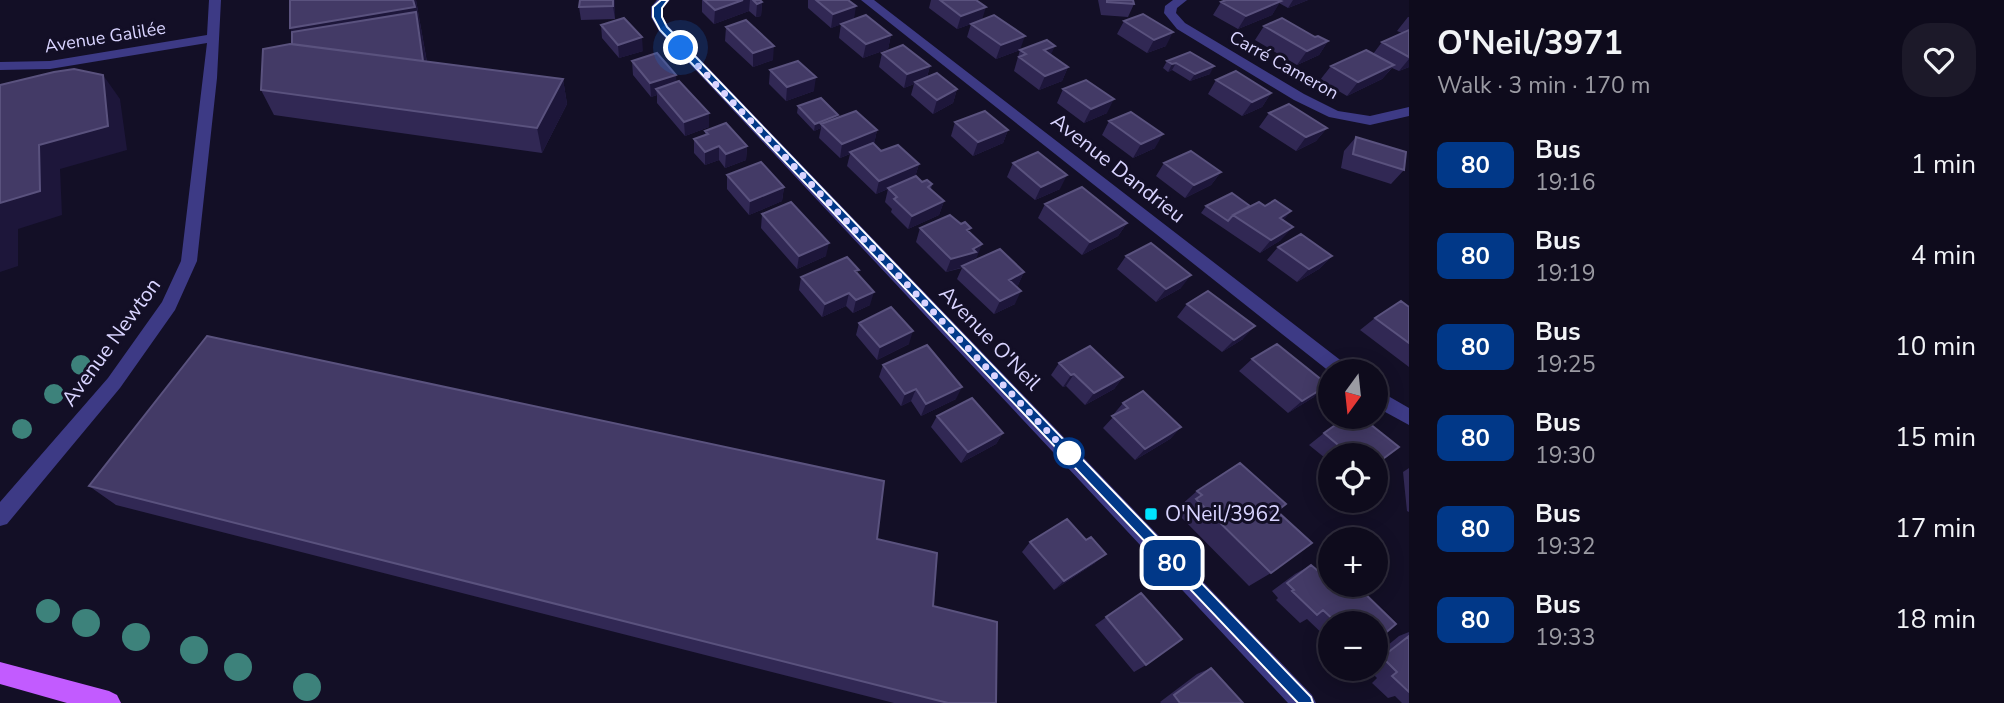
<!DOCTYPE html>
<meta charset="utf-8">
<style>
body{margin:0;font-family:"Nunito Sans",sans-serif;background:#1c1929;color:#f1f3f6;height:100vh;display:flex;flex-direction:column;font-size:26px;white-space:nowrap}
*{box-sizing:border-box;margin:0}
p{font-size:23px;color:#9b9ba3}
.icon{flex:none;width:38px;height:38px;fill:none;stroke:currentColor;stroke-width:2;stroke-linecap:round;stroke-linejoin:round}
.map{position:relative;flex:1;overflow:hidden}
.sheet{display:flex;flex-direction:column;background:#0e0b1c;width:595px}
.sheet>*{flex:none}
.badge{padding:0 14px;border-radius:10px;font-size:24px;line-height:46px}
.needle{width:46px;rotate:195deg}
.buttons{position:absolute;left:1318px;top:359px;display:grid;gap:14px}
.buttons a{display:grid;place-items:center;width:70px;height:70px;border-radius:50%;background:#0e0b1c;box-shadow:0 4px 18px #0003,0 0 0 2px #2e2b3b;font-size:35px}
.you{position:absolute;width:35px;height:35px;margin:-18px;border:5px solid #fff;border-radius:50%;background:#1a73e8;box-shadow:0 0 0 10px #1a73e833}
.map>.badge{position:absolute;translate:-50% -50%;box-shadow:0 0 0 4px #fff}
.round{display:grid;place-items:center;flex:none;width:74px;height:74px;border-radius:28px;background:#1c1929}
.overview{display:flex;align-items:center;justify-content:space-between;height:119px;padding:0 28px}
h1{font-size:33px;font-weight:700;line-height:52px}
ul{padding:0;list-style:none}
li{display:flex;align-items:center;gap:21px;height:91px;padding:0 28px}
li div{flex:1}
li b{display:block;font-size:26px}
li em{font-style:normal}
li .badge{min-width:77px;font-weight:700;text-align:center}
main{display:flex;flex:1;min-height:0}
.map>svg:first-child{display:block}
</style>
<main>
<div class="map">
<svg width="1409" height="703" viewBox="0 0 1409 703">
<rect width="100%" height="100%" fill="#130f26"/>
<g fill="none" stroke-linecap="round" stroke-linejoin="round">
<path fill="#3d3a85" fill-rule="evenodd" d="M209,0H221L217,78L197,261L175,310L120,388L7,524L0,526V502L108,378L162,302L181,261L207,43L50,69L0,70V62L50,61L207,35Z
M657,0H670L663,8V17L668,26L1312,695L1316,703H1288L659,31L651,17V7Z
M861,0H874L1348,366L1351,371L1330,372Z
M1173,0H1187L1177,8L1176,13L1185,23L1304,94L1338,111L1370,116L1409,107V116L1370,125L1329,117L1294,100L1177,29L1164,13L1165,6Z
M1376,389L1409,408V425L1376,407Z"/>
<path fill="#c25bff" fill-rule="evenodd" d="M0,662L109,691L117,695L121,703H67L0,684Z"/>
</g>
<g fill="#3d827b">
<circle cx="81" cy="365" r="10"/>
<circle cx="54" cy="394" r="10"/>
<circle cx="22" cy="429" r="10"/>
<circle cx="48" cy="611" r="12"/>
<circle cx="86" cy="623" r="14"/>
<circle cx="136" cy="637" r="14"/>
<circle cx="194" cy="650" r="14"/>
<circle cx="238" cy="667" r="14"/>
<circle cx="307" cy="687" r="14"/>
</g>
<path fill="#312854" d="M416,0L427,62L563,79L567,104L542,153L274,115L261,90L292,44V32L290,28Z
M615,0V19L581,20L579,7Z
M702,0H760L762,2L761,16L756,17L749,11L714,24L702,12Z
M808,0H848L854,20L891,35L888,49L863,58L839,38L841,24L844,23L831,28L808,8Z
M931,0H976L982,20L1020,50L996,59L967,37L971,24L957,29L929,8Z
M1098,0H1133L1134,4L1128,17L1101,15Z
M1226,0H1308L1288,8L1279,3L1272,15L1238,29L1213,15L1221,2Z
M1408,17H1409V67L1399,71L1392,68L1382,79L1347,96L1320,80L1331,66L1373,54L1382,42L1402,33L1397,31Z
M1124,21L1166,46L1147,53L1117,34Z
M601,25L643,51L619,58L602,38Z
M1264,26L1315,37L1328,41L1319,55L1297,65L1255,40Z
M726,27L773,60L753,67L725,41Z
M1020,50L1051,55L1068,67L1062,81L1039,90L1014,71Z
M1190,52L1210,74L1190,81L1172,70L1168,72L1163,68L1167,61Z
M882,53L930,66L927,77L957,89L953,103L933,114L911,95L914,84L904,88L879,67Z
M632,61L676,82L709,113V127L685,136L657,103V95L651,97L633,75Z
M770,70L814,91L786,101L769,84Z
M1216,80L1271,93L1262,107L1242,116L1208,94Z
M1063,89L1107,113L1084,123L1057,103Z
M798,106L838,115V118L877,130L874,144L881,151L919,164L915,177L922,182L932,184L931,189L944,201L939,215L908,229L891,212L892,209L885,202L888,189L876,194L847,166L850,154L840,158L819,138L821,128L814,131L797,113Z
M1269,113L1327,128L1316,141L1296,151L1259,127Z
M1109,121L1155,148L1133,158L1102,135Z
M955,122L1008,130L1003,143L973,156L951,136Z
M705,131L747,146L746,160L725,168L719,160L705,165L694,153V139L705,135Z
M1356,137L1404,170L1391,184L1341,168L1344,151Z
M1013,163L1060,189L1035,200L1007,177Z
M1164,163L1221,172L1211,185L1185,198L1156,176Z
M727,175L784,187L782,201L749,215L727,189Z
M1045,204L1127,223L1118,236L1082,255L1038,218Z
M1206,206H1250L1284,220L1281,240L1260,253L1201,213Z
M762,214L826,256L797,269L761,228Z
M920,228L970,232L977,257L973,259L972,262L1024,272L1018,285L1016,286L1015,304L994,314L957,279L962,268L946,272L916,242Z
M1278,247L1332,256L1319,269L1297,282L1267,260Z
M1126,256L1181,288L1156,302L1117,269Z
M858,274L870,305L853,313L846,306L822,317L799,290L801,277Z
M1187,304L1243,339L1222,352L1177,317Z
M1409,307V367L1360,330L1375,318Z
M859,323L909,344L877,360L856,335Z
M1252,359L1314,397L1288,413L1239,371Z
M1059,363L1123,377L1114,389L1085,405L1066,386L1063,387L1051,375Z
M883,365L956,399L921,416L911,401L901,406L879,377Z
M1123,403L1181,427L1170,439L1135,460L1103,428L1114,416L1113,415Z
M937,416L1003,433L996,444L961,463L931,427Z
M1324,433L1376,455H1330V462L1309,445Z
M1409,468V512L1407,511L1403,472Z
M89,486L933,606L996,703H894L116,505Z
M1197,491L1277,511L1271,573L1249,586L1178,514L1183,510L1180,506Z
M1030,542L1095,563L1054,590L1022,552Z
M1330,561L1376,623H1330V641L1307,619L1300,623L1276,600L1278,598L1272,591L1295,574L1311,565L1316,569Z
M1141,593L1146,665L1134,672L1095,625Z
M1409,632V703H1402L1395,696L1388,698L1372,683L1377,678L1367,668H1376V655L1399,636Z
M1211,668L1243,703H1161L1160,702L1197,674Z"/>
<path fill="#1d163a" d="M413,0H416L431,86L300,50L290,28Z
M613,0H615V19L613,6Z
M743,0H750L749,11L714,24L715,10Z
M1293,0H1308L1288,8Z
M1281,1L1272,15L1238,29L1246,16Z
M762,2L761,16L756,17L757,4Z
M856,6L854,20L831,28L833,14Z
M986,7L982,20L957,29L961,16Z
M1173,32L1166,46L1147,53L1154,40Z
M891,35L888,49L863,58L866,44Z
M1025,36L1020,50L996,59L1001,45Z
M642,37L643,51L619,58L618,45Z
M1328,41L1319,55L1297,65L1307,51Z
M774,46L773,60L753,67V53Z
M1055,46L1049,59L1044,50Z
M1409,59V67L1399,71Z
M1176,63L1172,70L1168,72L1172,64Z
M1394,65L1382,79L1347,96L1358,82Z
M930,66L926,80L915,82L914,84L904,88L907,74Z
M1214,66L1210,74L1190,81L1195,74Z
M1068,67L1062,81L1039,90L1045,76Z
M103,75L120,99L127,150L60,169L62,215L18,229V266L0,272V203L39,145Z
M676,75L677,88L656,89L657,95L651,97L650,83Z
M816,77L814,91L786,101L787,87Z
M563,79L567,104L542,153L537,128Z
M957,89L953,103L933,114L937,100Z
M1271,93L1262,107L1242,116L1252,102Z
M1114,99L1107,113L1084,123L1091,109Z
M709,113V127L685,136L684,122Z
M838,115L837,123L821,124V128L814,131L815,124Z
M1327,128L1316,141L1296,151L1306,137Z
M877,130L874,144L840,158L842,144Z
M1008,130L1003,143L973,156L978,142Z
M1163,134L1155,148L1133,158L1141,144Z
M719,146V160L705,165V152Z
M747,146L746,160L725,168L726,154Z
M919,164L915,177L876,194L879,181Z
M1221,172L1211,185L1185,198L1194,185Z
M1067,175L1060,189L1035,200L1041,187Z
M784,187L782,201L749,215L750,201Z
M944,201L939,215L908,229L912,216Z
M1291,211L1280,225V218Z
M1127,223L1118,236L1082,255L1090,242Z
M1293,227L1281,240L1260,253L1271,240Z
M829,243L826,256L797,269L799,256Z
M982,244L977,257L973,259L970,265L946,272L951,259Z
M1332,256L1319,269L1297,282L1309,269Z
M1024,272L1018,285L1003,293L1009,280Z
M1191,275L1181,288L1156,302L1166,289Z
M1021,291L1015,304L994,314L1000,301Z
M874,292L870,305L853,313L856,300Z
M849,293L846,306L822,317L825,304Z
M1255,326L1243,339L1222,352L1234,340Z
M913,331L909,344L877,360L880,347Z
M1074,374L1066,386L1063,387L1071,375Z
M1123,377L1114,389L1085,405L1094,393Z
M1328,385L1314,397L1288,413L1302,401Z
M962,387L956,399L921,416L926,404Z
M916,389L911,401L901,406L905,394Z
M1181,427L1170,439L1135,460L1145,449Z
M1003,433L996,444L961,463L968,452Z
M1106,554L1095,563L1054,590L1064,581Z"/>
<path fill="#433a66" stroke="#5a527e" stroke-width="2" d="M290,0H413L415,7L290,28Z
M580,0H613V6L579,7Z
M704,0H743L715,10Z
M753,0H760L762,2L757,4Z
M816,0H848L856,6L833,14Z
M940,0H976L986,7L961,16Z
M1107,0H1133L1134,4L1107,2Z
M1226,0H1278L1281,1L1246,16L1221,2Z
M416,12L423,61L292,44V32Z
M1143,14L1173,32L1154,40L1124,21Z
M866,15L891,35L866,44L841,24Z
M994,15L1025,36L1001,45L971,24Z
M624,18L642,37L618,45L601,25Z
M1282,18L1315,37L1318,36L1328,41L1307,51L1264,26Z
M746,20L774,46L753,53L726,27Z
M1409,30V57L1382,42Z
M1047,40L1055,46L1044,50L1068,67L1045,76L1019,57L1026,54L1020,50Z
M290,44L563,79L537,128L261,90L263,49Z
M903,45L930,66L907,74L882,53Z
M1366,50L1394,65L1358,82L1331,66Z
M1190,52L1214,66L1195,74L1176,63L1172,64L1167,61Z
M657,53L676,75L650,83L632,61Z
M798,61L816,77L787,87L770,70Z
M74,69L103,75L108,126L39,145L40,191L0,203V85L54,72Z
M1236,71L1271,93L1252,102L1216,80Z
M937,73L957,89L937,100L915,82Z
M1086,80L1114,99L1091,109L1063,89Z
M679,81L709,113L684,122L656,89Z
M821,98L838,115L815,124L798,106Z
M1289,104L1327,128L1306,137L1269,113Z
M856,111L877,130L842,144L821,124Z
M985,111L1008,130L978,142L955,122Z
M1131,112L1163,134L1141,144L1109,121Z
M726,123L747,146L726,154L719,146L705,152L694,139L708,134L705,131Z
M1356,137L1406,152L1404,170L1353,154Z
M873,143L881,151L898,145L919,164L879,181L850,152Z
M1191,151L1221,172L1194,185L1164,163Z
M1038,152L1067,175L1041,187L1013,163Z
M761,162L784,187L750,201L727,175Z
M916,176L922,182L927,180L932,184L928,187L944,201L912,216L894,199L897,197L888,188Z
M1082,187L1127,223L1090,242L1045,204Z
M1232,193L1250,206L1233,215L1228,221L1206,206Z
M1275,200L1291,211L1280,218L1293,227L1271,240L1233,215L1259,202L1265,206Z
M791,202L829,243L799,256L762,214Z
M950,215L961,224L965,222L971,228L967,230L982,244L973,249L976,252L951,259L920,228Z
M1301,234L1332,256L1309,269L1278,247Z
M1151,243L1191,275L1166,289L1126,256Z
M1000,249L1024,272L1009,280L1021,291L1000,301L962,266Z
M847,257L859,270L855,271L874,292L856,300L849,293L825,304L801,277Z
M1208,291L1255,326L1234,340L1187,304Z
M1401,301L1409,307V343L1375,318Z
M891,307L913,331L880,347L859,323Z
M207,336L884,481L877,539L937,553L933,606L997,622L996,703H948L89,486Z
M1277,344L1328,385L1302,401L1252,359Z
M927,345L962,387L926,404L916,389L905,394L883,365Z
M1090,346L1123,377L1094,393L1074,374L1071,375L1059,363Z
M1143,391L1181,427L1145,449L1112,416L1128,408L1123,403Z
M972,398L1003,433L968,452L937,416Z
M1348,416H1360L1399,447L1376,464V455H1350L1324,433Z
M1240,463L1286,504L1277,511L1312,543L1271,573L1196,499L1202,495L1197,491Z
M1067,519L1086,540L1091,537L1106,554L1064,581L1030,542Z
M1330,561V584H1355L1396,624L1376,641V623H1337L1323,610L1317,615L1292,591L1294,590L1287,583L1311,565L1317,570Z
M1141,593L1182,639L1146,665L1106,617Z
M1409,636V692L1392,676L1397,672L1382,657Z
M1211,668L1243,703H1180L1174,695Z"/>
<path fill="#013888" stroke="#fff" stroke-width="2" d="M661,0H668L662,8V17L667,27L1311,697L1313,703H1298L660,30L653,17V7Z"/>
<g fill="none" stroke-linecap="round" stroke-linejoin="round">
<path stroke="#d9d4ff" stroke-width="7" stroke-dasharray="0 12.6" d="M681,48L1074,459L1069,453"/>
</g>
<circle fill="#fff" stroke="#013888" stroke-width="3.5" cx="1069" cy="453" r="14"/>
<rect fill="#00e5ff" stroke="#130f26" stroke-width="2.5" x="1144" y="507" width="14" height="14" rx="3.5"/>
<g text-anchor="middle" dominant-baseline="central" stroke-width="6" stroke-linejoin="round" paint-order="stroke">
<g font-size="18" fill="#d9d4ff" stroke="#130f26">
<text transform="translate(105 37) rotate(-9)">Avenue Galilée</text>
<text transform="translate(1284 65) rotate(29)">Carré Cameron</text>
</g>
<g font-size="21" fill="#d9d4ff" stroke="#130f26">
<text transform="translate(1118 168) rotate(38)">Avenue Dandrieu</text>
<text transform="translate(990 338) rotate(46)">Avenue O'Neil</text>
<text transform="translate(111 342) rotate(-54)">Avenue Newton</text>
</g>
<g font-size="21" fill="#d9d4ff" stroke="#130f26" text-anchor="start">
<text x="1165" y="514">O'Neil/3962</text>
</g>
</g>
</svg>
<div class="buttons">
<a><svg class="needle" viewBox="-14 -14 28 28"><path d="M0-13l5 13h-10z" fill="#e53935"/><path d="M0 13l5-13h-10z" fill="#9b9ba3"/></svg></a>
<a><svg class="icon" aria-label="locate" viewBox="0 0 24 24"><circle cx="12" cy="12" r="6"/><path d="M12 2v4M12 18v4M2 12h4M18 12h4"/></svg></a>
<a>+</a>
<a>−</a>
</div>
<div class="you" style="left:681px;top:48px"></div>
<b class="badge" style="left:1172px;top:563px;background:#013888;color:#fff">80</b>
</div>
<section class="sheet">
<div class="overview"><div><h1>O'Neil/3971</h1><p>Walk · 3 min · 170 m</p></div><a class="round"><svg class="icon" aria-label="heart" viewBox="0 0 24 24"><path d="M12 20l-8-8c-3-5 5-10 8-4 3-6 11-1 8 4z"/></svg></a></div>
<ul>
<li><span class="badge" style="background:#013888;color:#fff">80</span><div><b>Bus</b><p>19:16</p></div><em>1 min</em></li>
<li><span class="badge" style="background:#013888;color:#fff">80</span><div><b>Bus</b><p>19:19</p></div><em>4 min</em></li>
<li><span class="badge" style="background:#013888;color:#fff">80</span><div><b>Bus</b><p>19:25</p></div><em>10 min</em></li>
<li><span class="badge" style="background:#013888;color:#fff">80</span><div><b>Bus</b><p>19:30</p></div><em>15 min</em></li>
<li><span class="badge" style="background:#013888;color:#fff">80</span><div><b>Bus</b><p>19:32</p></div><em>17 min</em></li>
<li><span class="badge" style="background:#013888;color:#fff">80</span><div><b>Bus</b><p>19:33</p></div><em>18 min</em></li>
</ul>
</section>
</main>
